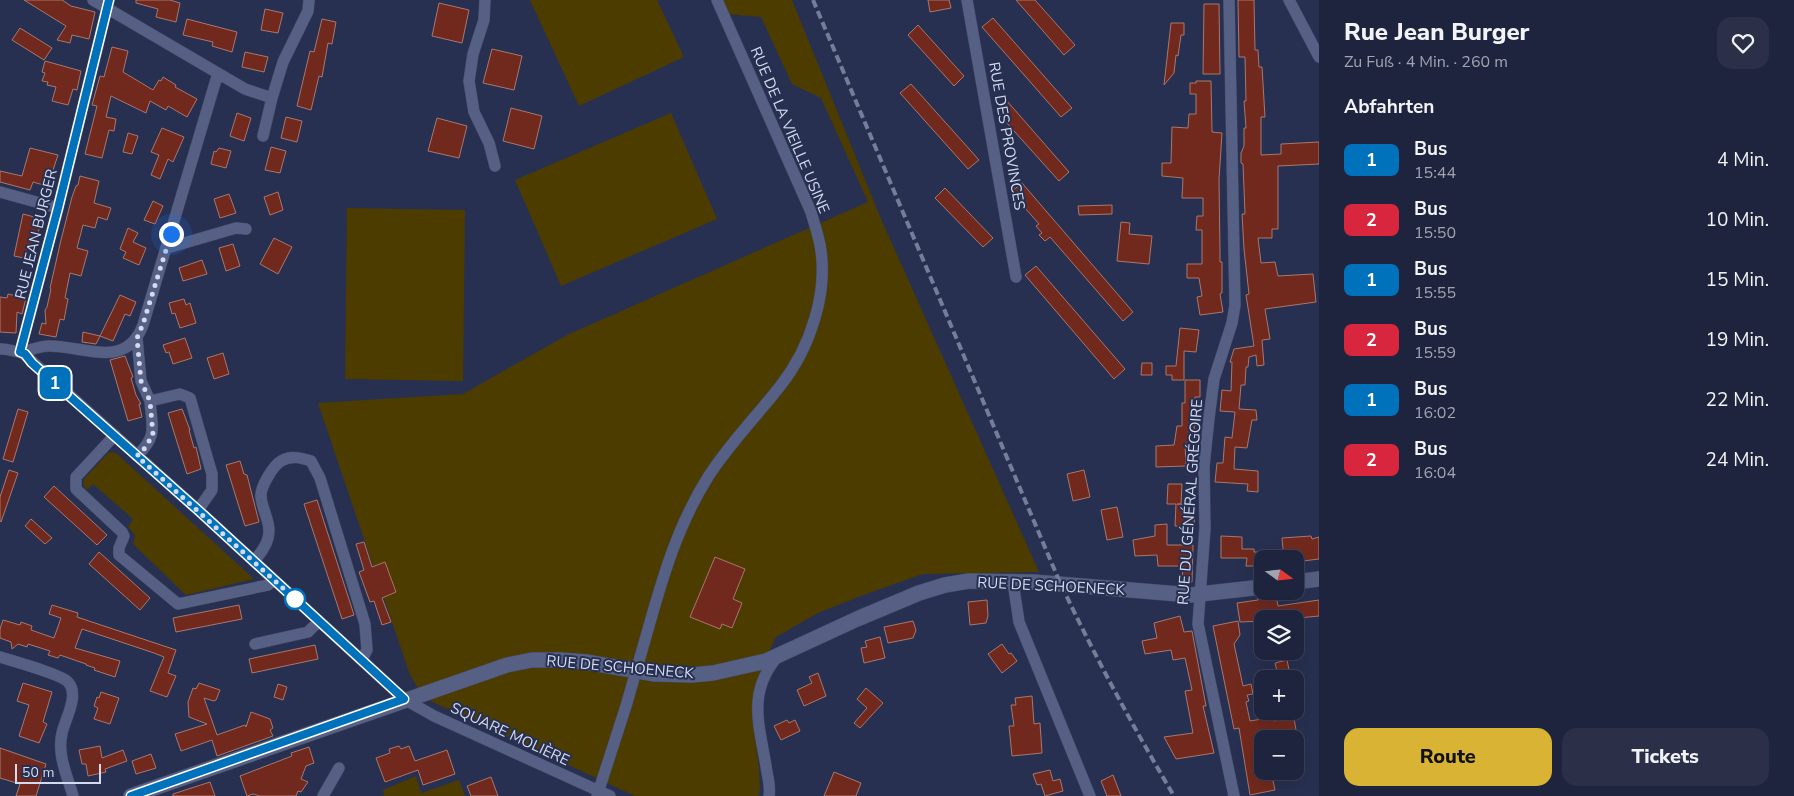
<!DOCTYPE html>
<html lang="de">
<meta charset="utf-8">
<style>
body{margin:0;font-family:"Nunito Sans",sans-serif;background:#2b3048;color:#f1f3f6;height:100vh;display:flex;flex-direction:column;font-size:19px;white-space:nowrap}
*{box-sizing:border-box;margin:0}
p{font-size:16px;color:#a1a4b0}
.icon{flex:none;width:28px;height:28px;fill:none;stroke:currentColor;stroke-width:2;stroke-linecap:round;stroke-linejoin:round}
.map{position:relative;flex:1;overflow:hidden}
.drawer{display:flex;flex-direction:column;background:#1e243d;width:475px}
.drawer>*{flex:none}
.badge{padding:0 10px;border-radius:8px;font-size:18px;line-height:32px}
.needle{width:32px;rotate:105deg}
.buttons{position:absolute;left:1254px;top:550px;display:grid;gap:10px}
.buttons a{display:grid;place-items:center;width:50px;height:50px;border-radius:10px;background:#1e243d;box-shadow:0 5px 20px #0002,0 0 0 1px #3c4157;font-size:25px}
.scale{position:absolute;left:15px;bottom:12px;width:86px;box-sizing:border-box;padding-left:5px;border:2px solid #d4dbf0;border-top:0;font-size:14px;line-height:18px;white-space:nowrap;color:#d4dbf0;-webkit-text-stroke:4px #283051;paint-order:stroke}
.you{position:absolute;width:25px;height:25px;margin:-12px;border:4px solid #fff;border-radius:50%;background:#1a73e8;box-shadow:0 0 0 8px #1a73e833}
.map>.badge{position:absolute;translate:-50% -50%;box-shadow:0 0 0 2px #fff}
h2{padding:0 25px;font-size:19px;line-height:45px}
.round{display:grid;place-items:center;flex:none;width:52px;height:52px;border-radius:15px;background:#2b3048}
.summary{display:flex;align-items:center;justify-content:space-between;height:85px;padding:0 25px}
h1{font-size:24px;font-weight:800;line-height:38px}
.primary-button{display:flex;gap:10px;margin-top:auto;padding:10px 25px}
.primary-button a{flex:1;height:58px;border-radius:15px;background:#d9b334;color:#111;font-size:20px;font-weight:800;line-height:58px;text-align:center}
.primary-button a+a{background:#2b3048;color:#f1f3f6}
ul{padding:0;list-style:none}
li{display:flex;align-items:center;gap:15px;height:60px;padding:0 25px}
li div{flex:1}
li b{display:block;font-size:19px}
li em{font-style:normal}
li .badge{min-width:55px;font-weight:700;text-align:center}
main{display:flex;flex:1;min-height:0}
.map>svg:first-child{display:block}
</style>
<main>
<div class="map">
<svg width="1319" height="796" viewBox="0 0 1319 796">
<rect width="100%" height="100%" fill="#283051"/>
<path fill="#4c3c00" d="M530,0H657L684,57L579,106Z
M720,0H792L881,219L1039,572L923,574L866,594L818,613L776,637L765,660L761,675L756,688L752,711L759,769L760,791L758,796H635L424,698L410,675L318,403L463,394L567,335L868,202L821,98L792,84L761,17L726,14Z
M671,113L717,219L561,286L515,180Z
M347,208L465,210L463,381L345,379Z
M109,452L116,453L254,579L186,595L133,544L135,535L128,527L133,519L93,484L87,490L83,485L84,479Z
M416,776L421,793L459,780L465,796H384L383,790Z"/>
<path fill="#72291d" stroke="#a6786f" d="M24,0H62L71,6L95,12L89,39L72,35L70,43L57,40L66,26Z
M136,0H170L180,3L176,22L156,17L158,9L136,3Z
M928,0H949L951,8L930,12Z
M1016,0H1035L1075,45L1064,55Z
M1238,0H1254L1255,50H1258L1259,67H1262L1265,117H1261V155L1281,154V144L1319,142V164L1278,166V229H1272V238H1258L1261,263L1275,262L1278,276L1313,274L1316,302L1265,309L1270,339L1262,340L1264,365L1257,366L1256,355L1249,357L1248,367H1246L1245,385H1241L1239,409L1256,410L1257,420H1252L1247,448L1235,447L1234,469L1258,471V492L1247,491L1248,484L1215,482L1217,463H1223L1225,437L1232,438L1235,412L1220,411L1222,390L1231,391L1232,362H1230L1234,349L1254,346L1246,295L1249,294L1244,249L1242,214H1245L1243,164L1241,163V153L1244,146V128H1246L1244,101H1246L1245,57H1239Z
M439,3L469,10L462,43L432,36Z
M1204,4H1219L1220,74H1203Z
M265,9L283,13L278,33L261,30Z
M993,18L1072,108L1061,117L982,27Z
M187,19L237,32L232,52L212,46L213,42L183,35Z
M322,19L336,22L332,44L328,43L322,77L319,76L311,110L297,106L310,51L314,52Z
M1171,23H1184V35H1181L1178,56L1176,55L1174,73L1164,85Z
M918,25L964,76L954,86L908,35Z
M20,28L52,48L44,60L12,40Z
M112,47L128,51L123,72L153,90L159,80L161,81L163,77L176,85L175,87L197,99L187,117L168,106L166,110L150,101L146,113L111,96L106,117L116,119L114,131L109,130L102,158L85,154L97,106L92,105L100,76L104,77Z
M492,49L522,56L514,90L483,83Z
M245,52L268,57L264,72L242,67Z
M45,61L81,71L77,90L73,89L68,105L52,101L56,87L47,85L48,82L42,81L45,73L42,72Z
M1196,81H1211L1212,132L1222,133L1219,179L1220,253V262H1222V293L1220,294L1223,312L1200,315L1197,297L1202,296L1199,278H1187V264H1202V230H1196L1197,216H1203V198H1182L1183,178L1162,176V163H1171L1172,127L1188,128L1189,114H1196V94H1190V83H1196Z
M911,84L979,160L968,169L900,93Z
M1007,101L1069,172L1059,181L996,111Z
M511,108L542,116L534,149L503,141Z
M237,113L251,118L244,141L230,136Z
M286,117L302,121L297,142L281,138Z
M437,118L467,126L459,158L428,151Z
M162,128L184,137L173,162L168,159L160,179L151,175L159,155L151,152Z
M128,133L138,136L132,154L123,152Z
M271,147L286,151L280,173L265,170Z
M30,148L58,155L53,170L50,187L33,182L30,190L0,182V171L22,176Z
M219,148L231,151L226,168L211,164L214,151L216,152Z
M80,176L99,181L94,203L111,208L107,220L98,217L95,228L83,225L77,248L88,251L81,276L70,273L65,298L68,299L64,320L60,319L56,337L39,334L42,323L46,324L45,310L47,307L51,289L50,288L61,240L72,197L76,186L78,185Z
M1022,183L1133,312L1123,321L1050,237L1045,241L1039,235L1042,233L1036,226L1039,224L1011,192Z
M945,188L993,238L983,247L935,198Z
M278,192L283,210L270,215L264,197Z
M229,194L236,213L220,218L214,199Z
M153,201L163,206L155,224L144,220Z
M1112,205V214L1079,215L1078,206Z
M23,214L42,219L31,257L24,256V258L14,256Z
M1121,222L1130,223L1129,234L1152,236L1149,264L1117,261Z
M128,228L138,233L133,242L146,248L139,265L123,258L126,252L120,249Z
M274,238L292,247L278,274L260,264Z
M233,244L240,266L226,271L219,248Z
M202,260L207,274L183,281L179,268Z
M1036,266L1125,369L1114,379L1025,275Z
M8,294L26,298L22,314L17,312L16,333L0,332V297L7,298Z
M120,295L136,302L130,316L125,314L113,341L100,336Z
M184,299L186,305L190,303L196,323L180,328L175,313L172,314L169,303Z
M1180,328L1199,330L1196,352L1184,351V380H1172V375H1166V366H1176Z
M83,332L100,336L96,344L82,342Z
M185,338L192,358L173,364L169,352L166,353L163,345Z
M223,353L229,374L214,379L207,358Z
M125,356L133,377L131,378L136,395L141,404H139L142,417L128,421L110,360Z
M1142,363H1152V375H1141Z
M1185,380H1200V397H1195L1194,442L1190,444L1185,443L1186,466L1156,467V446L1174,445L1177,426H1182V403H1185Z
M18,409L28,412L13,462L3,459Z
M182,409L190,430H189L194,448L196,447L201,469L187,474L168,413Z
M240,461L244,474L247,475L259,522L245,526L226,465Z
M9,470L18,473L1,522L0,521V497Z
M1084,470L1090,497L1073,501L1067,474Z
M1168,484H1182L1181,504H1177L1195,505L1194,527L1175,526L1176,504H1167Z
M54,486L107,535L97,545L44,497Z
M317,500L354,615L342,619L304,504Z
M1117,507L1123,537L1107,540L1101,510Z
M31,519L52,538L45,544L25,526Z
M1167,524V545H1193L1192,582H1182L1183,566H1158L1157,555L1135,556L1133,540L1155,536V525Z
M1221,536L1242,537V549H1254V552H1262V566H1246L1247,558H1221Z
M1311,536L1312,539L1319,537V559L1295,562V559H1284L1282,538Z
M364,542L372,567L385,562L396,592L382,598L391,622L382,625L374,601L370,602L359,572L364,570L356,544Z
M99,552L150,598L140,610L89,564Z
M715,557L745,569L733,599L742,603L732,628L722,624L720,629L690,617Z
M1276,595L1278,606L1319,600V616L1288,619H1262V621L1240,622L1237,603L1258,600L1257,597Z
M987,600L988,616L986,623L970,625L968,602Z
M52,605L78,613L77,617L176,650L168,673L176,676L167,697L150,691L164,657L154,653L82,629L75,648L120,661L115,677L94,670L95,668L86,665V664L60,655L58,658L48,655L50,651L28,644L27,647L18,644L12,649L11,642L0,638V629L3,620L20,625L21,622L32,626L31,630L54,638L61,618L49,614Z
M239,605L242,619L176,632L173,618Z
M1180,616L1184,632L1192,631L1206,706H1203L1214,753L1176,759L1164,737L1193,733L1185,691L1192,690L1185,658L1173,660L1171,650L1145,654L1142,641L1157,638L1154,623Z
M913,621L916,630L913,638L888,643L884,627Z
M1238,621L1240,635L1234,644L1243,686L1251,684L1253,694L1247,695L1249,701L1246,702L1250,721L1274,717V721L1294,718L1296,730L1258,736L1262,771L1265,778L1272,776L1275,790L1250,795L1239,728L1234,729L1213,626Z
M880,637L885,658L864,663L861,648L867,647L865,641Z
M1002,644L1009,654L1011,653L1017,661L1002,673L988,654Z
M315,645L318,659L252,673L249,659Z
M1287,660L1291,679H1279L1275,663Z
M818,673L826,696L804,706L797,690L812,683L809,677Z
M23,683L52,692L43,722L47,724L39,743L19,736L29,705L17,701Z
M199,683L220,690L216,700L214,701L204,698L217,735L245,725L246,727L251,712L270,719L273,728L270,730L273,736L217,756L212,740L181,751L175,734L207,724L189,717L188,702L193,688L196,689Z
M278,684L287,687L283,700L274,697Z
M866,688L883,703L860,728L854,723L867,708L857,699Z
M101,692L119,698L110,724L94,719L98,708L94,706L97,697L99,698Z
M1032,696L1034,724L1040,723L1042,753L1012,756L1009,726H1014L1011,705H1016L1015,698Z
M787,720L789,723L795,720L800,731L781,740L774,726Z
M100,746L102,758L123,750L127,761L105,769L106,772L88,776L86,764H82L79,750Z
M399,746L401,749L409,746L415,761L447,750L455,774L423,785L418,770L385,782L376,758L390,753L389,749Z
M309,747L314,763L306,766L301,779L308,782L301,792L298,791L296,796H260L253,794L247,796L240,776L292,756L291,753Z
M0,748L46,764L36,796H16L20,784L0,778Z
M151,754L156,768L136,774L132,761Z
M1050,770L1053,781L1060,779L1063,791L1045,796L1041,784L1037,785L1033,774Z
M834,772L861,783L856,796H824Z
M1113,775L1121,796H1107L1101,781Z
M491,777L498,796H471L467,786Z
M210,782L215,796H173V794Z"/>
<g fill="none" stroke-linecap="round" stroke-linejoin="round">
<g stroke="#444b66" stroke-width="12">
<path id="street" d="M93,0L245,89L272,98L283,62L308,11L309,0
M109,0L58,208L20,352L25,355L198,510L404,699L434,716L610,796
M485,0L484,20L473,54L469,81L474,112L489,143L495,166
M967,0L1016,277
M1229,0L1235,305L1232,323L1214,379L1209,418L1204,466L1205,528L1198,624L1234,796
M1289,0L1319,57
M263,136L272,98
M0,192L58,208
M167,248L236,228L246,229
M137,338L141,381L150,401L180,394L190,398L212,474V490L198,510
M0,349C8,348 15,353 22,352C31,350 40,346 49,346C85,346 126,370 143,325L218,73
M115,435L76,477V489L122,532L124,536L119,548V555L178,604L268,585L274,580
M137,456C158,435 152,428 150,401
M254,561C260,554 266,547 268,538C272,524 262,510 261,497C260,487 273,466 281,461C291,455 302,458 311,461L320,478L365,624L367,650L362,659
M1013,582L1019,622L1090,796
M645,640C661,583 676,528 708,477C729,444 757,416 781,385C810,348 829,292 820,245C818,234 814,223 811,212L717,0
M255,644L308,632L319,621
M0,657C12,661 61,674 68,682C80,695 65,719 62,733C57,755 67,775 73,796
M323,796L339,768
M597,796L626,706
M769,796C771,786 767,775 766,766C759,724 747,692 778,656"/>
</g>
<g stroke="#444b66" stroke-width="16">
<path id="secondary" d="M1295,582L1319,579
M131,796L507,665L532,660H561L586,662L655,674L692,675L713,673L766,661L857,619L919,593L945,585L969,581L1034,582L1191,595L1262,587"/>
</g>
<use href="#street" stroke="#566084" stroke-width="11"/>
<use href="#secondary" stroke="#566084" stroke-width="15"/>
<path stroke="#767d99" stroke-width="4" stroke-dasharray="8 4" stroke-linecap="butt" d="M813,0L1058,578C1093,653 1132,725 1174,796"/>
<g stroke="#444b66" stroke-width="12" stroke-linecap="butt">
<path id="street-bridge" d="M626,706L645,640"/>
</g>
<use href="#street-bridge" stroke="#566084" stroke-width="11"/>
</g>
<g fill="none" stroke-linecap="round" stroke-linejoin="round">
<g stroke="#fff" stroke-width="11">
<path id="line" d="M109,0L58,208L20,352L25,354L32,363L198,510L404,699L131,796"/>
</g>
<use href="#line" stroke="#0072bc" stroke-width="8"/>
<path stroke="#d4dbf0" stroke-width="5" stroke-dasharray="0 9" d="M171,234L143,324L137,338L141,381L150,401L153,435L144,449L137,456L296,600L295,599"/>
</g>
<circle fill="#fff" stroke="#0072bc" stroke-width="2.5" cx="295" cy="599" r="10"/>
<g text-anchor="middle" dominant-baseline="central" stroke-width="4" stroke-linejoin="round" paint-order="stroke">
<g font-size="15" fill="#d4dbf0" stroke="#283051">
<text transform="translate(790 130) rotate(67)">RUE DE LA VIEILLE USINE</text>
<text transform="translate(1007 136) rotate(80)">RUE DES PROVINCES</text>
<text transform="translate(36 234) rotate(-76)">RUE JEAN BURGER</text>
<text transform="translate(1190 502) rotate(-86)">RUE DU GÉNÉRAL GRÉGOIRE</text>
<text transform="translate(1051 586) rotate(3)">RUE DE SCHOENECK</text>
<text transform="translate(620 667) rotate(5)">RUE DE SCHOENECK</text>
<text transform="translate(510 734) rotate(25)">SQUARE MOLIÈRE</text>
</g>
</g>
</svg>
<div class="buttons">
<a><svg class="needle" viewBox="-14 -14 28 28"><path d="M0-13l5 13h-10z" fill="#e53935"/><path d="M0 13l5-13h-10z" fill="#a1a4b0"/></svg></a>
<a><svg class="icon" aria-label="layers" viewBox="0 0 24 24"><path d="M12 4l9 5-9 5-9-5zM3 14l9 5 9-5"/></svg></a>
<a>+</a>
<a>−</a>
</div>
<div class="scale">50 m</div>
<div class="you" style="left:171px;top:234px"></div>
<b class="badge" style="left:55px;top:383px;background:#0072bc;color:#fff">1</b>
</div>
<section class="drawer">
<div class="summary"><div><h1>Rue Jean Burger</h1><p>Zu Fuß · 4 Min. · 260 m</p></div><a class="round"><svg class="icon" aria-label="heart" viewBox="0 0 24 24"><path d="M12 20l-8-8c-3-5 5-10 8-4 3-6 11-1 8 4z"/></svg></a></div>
<h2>Abfahrten</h2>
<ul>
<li><span class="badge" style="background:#0072bc;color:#fff">1</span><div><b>Bus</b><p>15:44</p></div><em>4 Min.</em></li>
<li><span class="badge" style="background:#d7263d;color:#fff">2</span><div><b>Bus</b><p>15:50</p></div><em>10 Min.</em></li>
<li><span class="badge" style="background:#0072bc;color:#fff">1</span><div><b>Bus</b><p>15:55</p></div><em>15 Min.</em></li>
<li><span class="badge" style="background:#d7263d;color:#fff">2</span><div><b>Bus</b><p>15:59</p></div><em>19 Min.</em></li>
<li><span class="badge" style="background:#0072bc;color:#fff">1</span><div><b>Bus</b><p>16:02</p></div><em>22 Min.</em></li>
<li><span class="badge" style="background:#d7263d;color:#fff">2</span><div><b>Bus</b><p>16:04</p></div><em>24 Min.</em></li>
</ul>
<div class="primary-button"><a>Route</a><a>Tickets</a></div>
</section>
</main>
